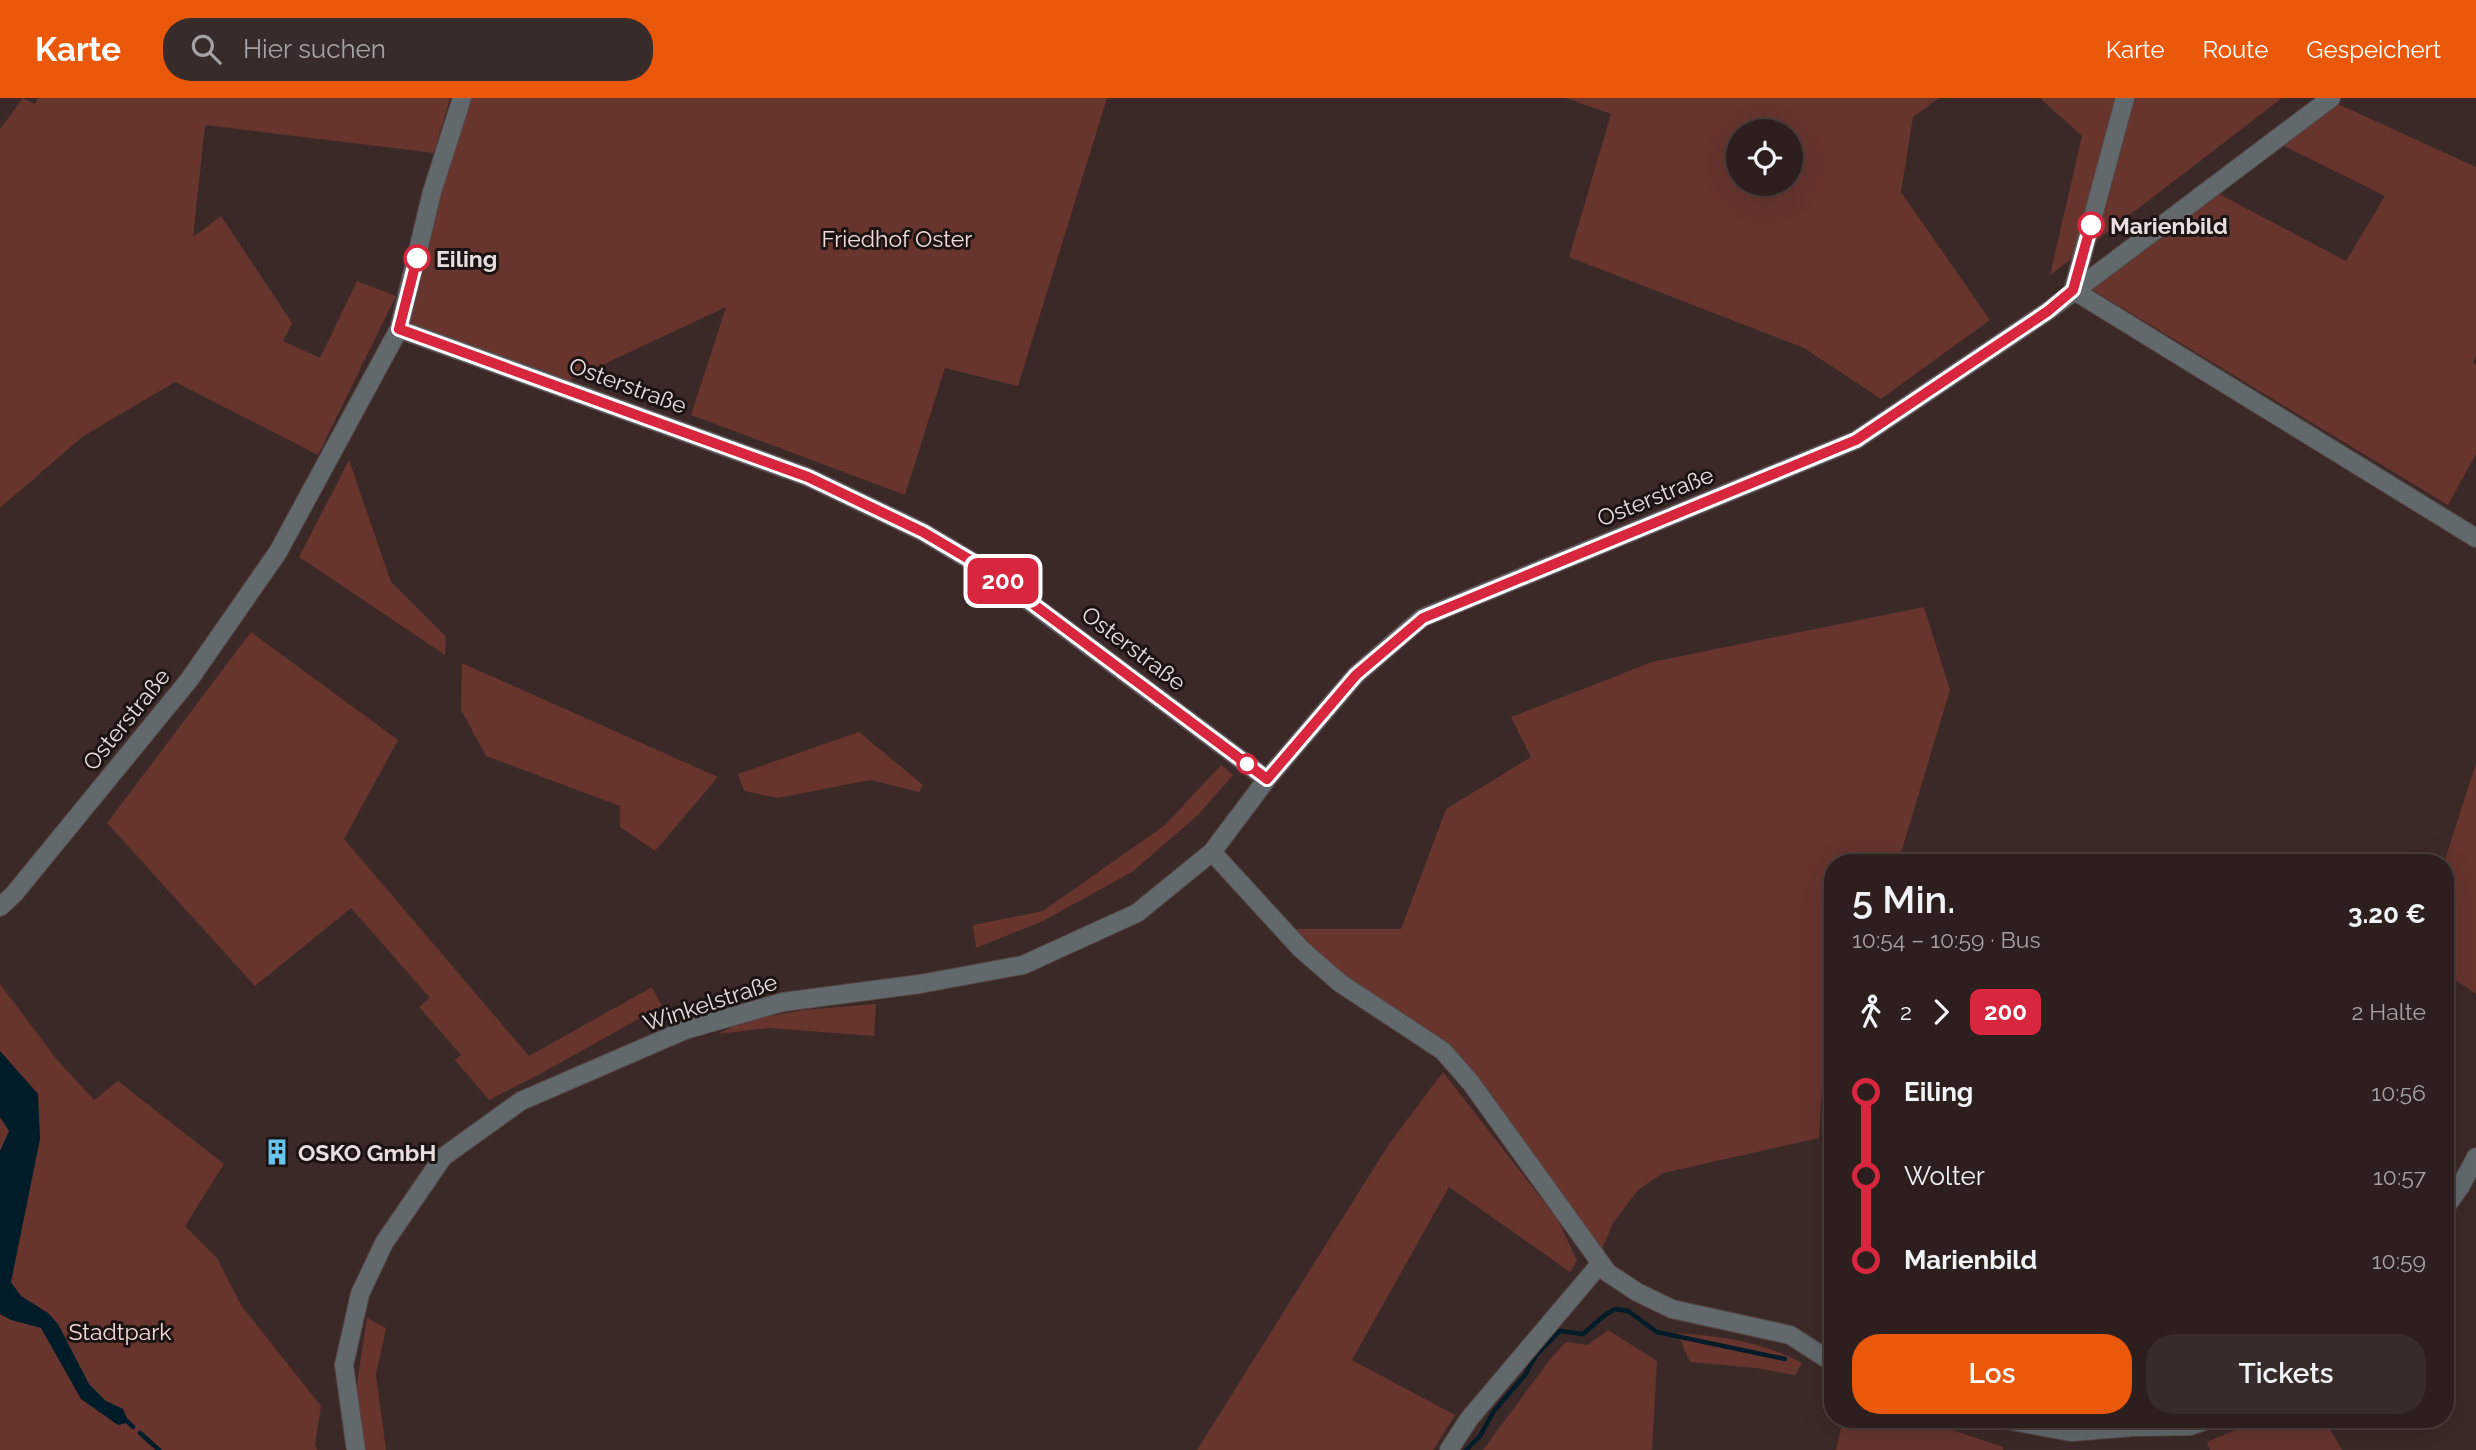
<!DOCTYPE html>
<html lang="de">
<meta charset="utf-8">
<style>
body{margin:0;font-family:Raleway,sans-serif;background:#382c2a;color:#f1f3f6;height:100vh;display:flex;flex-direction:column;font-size:26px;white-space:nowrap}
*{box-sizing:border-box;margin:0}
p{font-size:23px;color:#a6a2a4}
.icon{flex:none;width:38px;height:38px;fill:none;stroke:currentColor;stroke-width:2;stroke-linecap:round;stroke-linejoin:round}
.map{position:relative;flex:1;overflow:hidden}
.details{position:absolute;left:1824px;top:756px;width:630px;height:574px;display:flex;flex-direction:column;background:#2c1f1d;border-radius:28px;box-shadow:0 7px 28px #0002,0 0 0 2px #483d3b}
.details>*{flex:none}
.badge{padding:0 14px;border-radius:10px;font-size:24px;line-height:46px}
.buttons{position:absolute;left:1726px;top:21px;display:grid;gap:14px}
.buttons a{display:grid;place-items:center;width:77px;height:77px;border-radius:50%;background:#2c1f1d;box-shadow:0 7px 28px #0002,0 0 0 2px #483d3b;font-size:35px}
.map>.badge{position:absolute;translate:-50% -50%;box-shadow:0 0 0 4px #fff}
.legs{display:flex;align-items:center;gap:10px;height:77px;padding:0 28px;font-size:23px}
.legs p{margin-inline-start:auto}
.headline{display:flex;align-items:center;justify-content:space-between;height:119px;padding:0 28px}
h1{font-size:38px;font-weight:600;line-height:52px}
.button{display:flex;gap:14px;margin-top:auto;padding:14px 28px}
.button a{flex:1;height:80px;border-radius:28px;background:#ea580c;color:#fff;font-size:28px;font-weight:600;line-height:80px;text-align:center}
.button a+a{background:#382c2a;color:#f1f3f6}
ul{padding:0 28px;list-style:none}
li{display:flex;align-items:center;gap:24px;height:84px;font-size:26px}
li i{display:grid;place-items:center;width:10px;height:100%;margin:0 9px;background:currentColor}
li i::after{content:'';width:18px;height:18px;margin:-9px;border:5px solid;border-radius:50%;background:#2c1f1d}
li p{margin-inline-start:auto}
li:first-child i{background:linear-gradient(#0000 50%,currentColor 0)}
li:last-child i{background:linear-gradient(currentColor 50%,#0000 0)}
header{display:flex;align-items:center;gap:42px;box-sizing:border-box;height:98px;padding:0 35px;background:#ea580c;color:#fff}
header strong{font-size:33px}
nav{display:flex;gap:38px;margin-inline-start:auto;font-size:24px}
.search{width:490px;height:63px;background:#382c2a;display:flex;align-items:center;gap:18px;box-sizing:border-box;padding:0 24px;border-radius:28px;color:#a6a2a4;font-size:26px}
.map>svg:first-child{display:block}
</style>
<header>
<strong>Karte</strong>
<div class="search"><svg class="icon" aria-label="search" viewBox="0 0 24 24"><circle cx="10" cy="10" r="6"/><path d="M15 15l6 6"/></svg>Hier suchen</div>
<nav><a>Karte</a><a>Route</a><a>Gespeichert</a></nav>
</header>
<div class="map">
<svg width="2476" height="1352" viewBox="0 0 2476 1352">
<rect width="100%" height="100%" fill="#3b2927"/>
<path fill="#67342e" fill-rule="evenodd" d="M23,0L35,6L38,0H450L434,55L205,27L193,139L221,118L292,225L283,243L320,260L357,183L396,198L318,357L175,284L82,339L0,410V31Z
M470,0H1107L1018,288L945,270L905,397L691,317L726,209L566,284L408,226L440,97Z
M1566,0H1939L1913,19L1901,94L1990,222L1881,301L1804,250L1569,159L1611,16ZM1738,33H1790V86H1738Z
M2040,0H2118L2074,159L2050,177L2082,38Z
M2132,0H2282L2092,146Z
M2338,6L2476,69V257L2473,264L2476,267V356L2448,407L2091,191L2219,96L2346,163L2385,98L2282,47Z
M349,362L391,484L446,539L445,557L299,459Z
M1924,509L1950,592L1898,765H1832V919L1826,923L1819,1040L1663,1075L1638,1092L1613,1125L1599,1158L1477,986L1341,881L1290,831H1401L1446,711L1531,659L1511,619L1652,564Z
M251,534L398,642L344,741L529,958L652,889L662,908L540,976L489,1002L455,962L461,957L419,909L430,900L351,810L255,888L107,725Z
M462,565L718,679L655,753L620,729V708L486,658L461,612Z
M859,634L923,687L919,694L870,682L778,700L744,693L738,676Z
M2476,665V896L2445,875L2444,765Z
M1221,667L1233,677L1198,717L1132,774L1043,823L976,850L973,827L1043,813L1165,727Z
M0,886L58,963L94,1002L118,983L224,1066L185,1128L217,1160L241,1207L321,1308L315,1346L317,1352H0Z
M876,906L874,938L769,930L718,936L746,922L804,912Z
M1443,974L1558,1122L1577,1163L1570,1174L1449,1089L1352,1262L1455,1317L1433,1352H1197L1389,1046Z
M367,1220L386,1230L376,1277L386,1352H365L356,1292Z
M1608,1232L1657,1263L1652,1352H1483L1551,1260L1566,1244L1588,1247Z
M1677,1235C1721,1238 1763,1244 1802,1265L1795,1277L1756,1270L1690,1264Z
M1843,1321H1920L2003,1349V1352H1836Z
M2261,1321H2324L2342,1352H2210L2207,1344Z"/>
<path fill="#001c28" d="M0,953L38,996L40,1041L11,1184L21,1198L48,1215L58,1226L89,1286L106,1303L123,1311L127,1320L126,1325L118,1327L81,1301L41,1230L11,1222L0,1216V1053L9,1033L0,1019Z"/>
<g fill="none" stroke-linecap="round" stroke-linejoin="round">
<path stroke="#001c28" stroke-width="4.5" d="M124,1320L133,1329
M140,1335L159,1352
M1466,1352L1480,1338L1494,1313L1525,1277L1537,1256L1560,1233L1583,1236L1605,1217L1615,1211L1628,1213L1657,1234L1785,1261"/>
<g stroke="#574644" stroke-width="20">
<path id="street" d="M2073,192L2476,440
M2073,192L2125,0
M399,231L808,379L923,434L988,473L1267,681
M1212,754L1301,851L1340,885L1443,953L1471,985L1608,1175L1637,1194L1672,1211L1790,1237L1832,1264
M0,809L14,796L189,582L278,454L399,231L432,94L462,0
M2445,1110L2460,1089L2476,1059
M2001,1321L2071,1334L2133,1329L2190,1328L2210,1321
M356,1352L344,1267L360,1196L384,1145L443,1059L521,1003L685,932L783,904L920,886L1023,867L1137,815L1212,754L1267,681L1356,577L1422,520L1856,342L2048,213L2331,0
M1449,1352L1469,1321L1600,1166"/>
</g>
<use href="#street" stroke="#61696d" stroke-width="18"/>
</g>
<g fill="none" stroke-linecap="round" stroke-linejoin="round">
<g stroke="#fff" stroke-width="16">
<path id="line-1" d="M417,160L399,231L808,379L923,434L989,473L1267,681L1356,577L1423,520L1856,342L2048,213L2073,192L2091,127"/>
</g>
<use href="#line-1" stroke="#d7263d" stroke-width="10"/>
</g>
<defs>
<g id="building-bare" transform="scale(2.1)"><path d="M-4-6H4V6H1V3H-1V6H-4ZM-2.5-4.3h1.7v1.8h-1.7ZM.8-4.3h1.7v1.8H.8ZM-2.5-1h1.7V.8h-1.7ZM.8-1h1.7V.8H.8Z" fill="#67c4ef" stroke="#1c1413" stroke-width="2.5" paint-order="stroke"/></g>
</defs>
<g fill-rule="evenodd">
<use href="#building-bare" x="277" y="1054"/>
</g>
<g fill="#fff" stroke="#d7263d" stroke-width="3.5">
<circle cx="2091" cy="127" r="12"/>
<circle cx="417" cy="160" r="12"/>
<circle cx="1247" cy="666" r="9"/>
</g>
<g text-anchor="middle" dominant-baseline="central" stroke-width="6" stroke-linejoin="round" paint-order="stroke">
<g font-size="23" font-weight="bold" fill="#eadedc" stroke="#1c1413" text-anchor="start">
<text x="2110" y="127">Marienbild</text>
<text x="436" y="160">Eiling</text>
</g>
<g font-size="23" fill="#f3dbd8" stroke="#1c1413">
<text x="897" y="140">Friedhof Oster</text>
<text x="120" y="1233">Stadtpark</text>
</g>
<g font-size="23" fill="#eadedc" stroke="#1c1413">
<text transform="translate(628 287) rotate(20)">Osterstraße</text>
<text transform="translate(1655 398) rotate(-22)">Osterstraße</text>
<text transform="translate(1134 550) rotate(37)">Osterstraße</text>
<text transform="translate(126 621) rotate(-51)">Osterstraße</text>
<text transform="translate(710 904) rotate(-18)">Winkelstraße</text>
</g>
<g font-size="23" font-weight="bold" fill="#eadedc" stroke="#1c1413" text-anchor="start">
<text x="298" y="1054">OSKO GmbH</text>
</g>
</g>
</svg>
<div class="buttons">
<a><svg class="icon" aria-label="locate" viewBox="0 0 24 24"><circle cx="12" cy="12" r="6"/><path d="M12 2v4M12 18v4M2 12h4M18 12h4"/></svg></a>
</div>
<b class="badge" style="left:1003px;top:483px;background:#d7263d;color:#fff">200</b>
<section class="details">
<div class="headline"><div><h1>5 Min.</h1><p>10:54 – 10:59 · Bus</p></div><b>3.20 €</b></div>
<div class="legs"><svg class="icon" aria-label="walk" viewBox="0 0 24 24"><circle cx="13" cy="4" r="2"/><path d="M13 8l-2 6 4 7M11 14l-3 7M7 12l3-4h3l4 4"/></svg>2<svg class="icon" aria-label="forward" viewBox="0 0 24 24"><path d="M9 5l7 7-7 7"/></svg><b class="badge" style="background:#d7263d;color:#fff">200</b><p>2 Halte</p></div>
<ul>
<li><i style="color:#d7263d"></i><b>Eiling</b><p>10:56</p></li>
<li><i style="color:#d7263d"></i><span>Wolter</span><p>10:57</p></li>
<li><i style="color:#d7263d"></i><b>Marienbild</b><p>10:59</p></li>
</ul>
<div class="button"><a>Los</a><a>Tickets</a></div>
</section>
</div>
